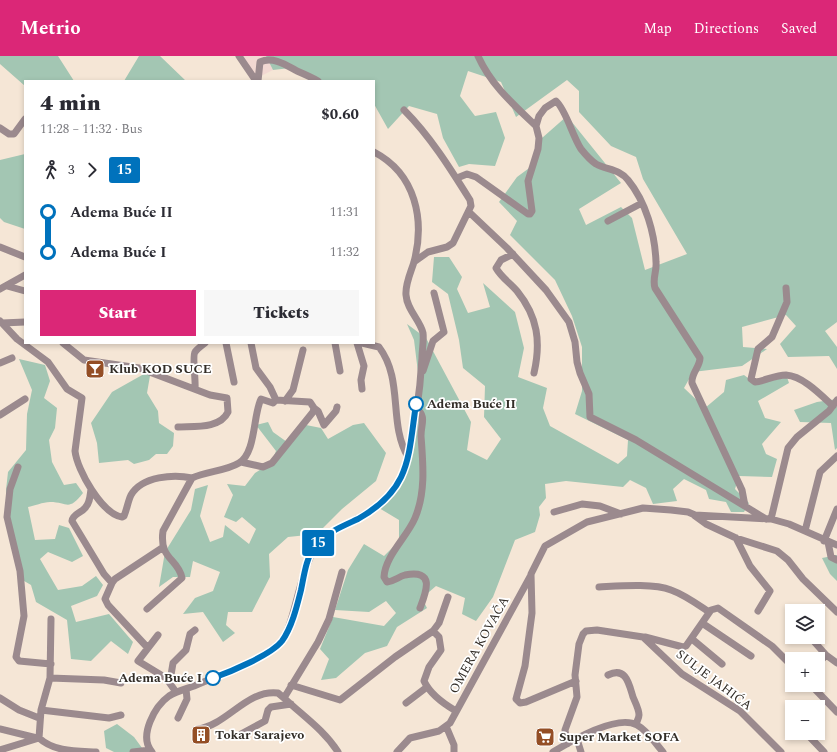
<!DOCTYPE html>
<meta charset="utf-8">
<style>
body{margin:0;font-family:Spectral,serif;background:#f7f7f7;color:#2b2b33;height:100vh;display:flex;flex-direction:column;font-size:15px;white-space:nowrap}
*{box-sizing:border-box;margin:0}
p{font-size:13px;color:#7c7c81}
.icon{flex:none;width:22px;height:22px;fill:none;stroke:currentColor;stroke-width:2;stroke-linecap:round;stroke-linejoin:round}
.map{position:relative;flex:1;overflow:hidden}
.drawer{position:absolute;left:24px;top:24px;width:351px;height:264px;display:flex;flex-direction:column;background:#fff;border-radius:0px;box-shadow:0 2px 6px #0003}
.drawer>*{flex:none}
.badge{padding:0 8px;border-radius:3px;font-size:14px;line-height:26px}
.tools{position:absolute;left:785px;top:548px;display:grid;gap:8px}
.tools a{display:grid;place-items:center;width:40px;height:40px;border-radius:0px;background:#fff;box-shadow:0 2px 6px #0003;font-size:20px}
.map>.badge{position:absolute;translate:-50% -50%;box-shadow:0 0 0 2px #fff}
.legs{display:flex;align-items:center;gap:6px;height:44px;padding:0 16px;font-size:13px}
.legs p{margin-inline-start:auto}
.summary{display:flex;align-items:center;justify-content:space-between;height:68px;padding:0 16px}
h1{font-size:22px;font-weight:800;line-height:30px}
.button{display:flex;gap:8px;margin-top:auto;padding:8px 16px}
.button a{flex:1;height:46px;border-radius:0px;background:#db2777;color:#fff;font-size:16px;font-weight:800;line-height:46px;text-align:center}
.button a+a{background:#f7f7f7;color:#2b2b33}
ul{padding:0 16px;list-style:none}
li{display:flex;align-items:center;gap:14px;height:40px;font-size:15px}
li i{display:grid;place-items:center;width:6px;height:100%;margin:0 5px;background:currentColor}
li i::after{content:'';width:10px;height:10px;margin:-5px;border:3px solid;border-radius:50%;background:#fff}
li p{margin-inline-start:auto}
li:first-child i{background:linear-gradient(#0000 50%,currentColor 0)}
li:last-child i{background:linear-gradient(currentColor 50%,#0000 0)}
header{display:flex;align-items:center;gap:24px;box-sizing:border-box;height:56px;padding:0 20px;background:#db2777;color:#fff}
header strong{font-size:19px}
nav{display:flex;gap:22px;margin-inline-start:auto;font-size:14px}
.map>svg:first-child{display:block}
</style>
<header>
<strong>Metrio</strong>
<nav><a>Map</a><a>Directions</a><a>Saved</a></nav>
</header>
<div class="map">
<svg width="837" height="696" viewBox="0 0 837 696">
<rect width="100%" height="100%" fill="#f5e6d6"/>
<path fill="#f2d8d2" d="M239,0H266L273,14L255,23Z"/>
<path fill="#a3c6b3" d="M0,0H58L74,25H25V30L0,8Z
M139,0H160L186,25H124Z
M266,0H837V266L825,275L837,291V313L829,300L788,301L780,288L796,270L786,259L742,271L743,291L767,293L742,310L693,316L684,332L705,352L724,336L726,324L744,319L756,328L787,321L789,327L758,345L765,362L781,366L762,388L766,398L777,403L772,421L739,420L735,433L749,447L744,456H731L726,446L709,443L706,434L684,423L673,433L677,445L653,448L646,432L630,424L623,431L566,425L545,428L546,442L539,451L540,459L535,476L515,484L493,541L476,565L462,558L465,542L436,530L422,542L427,552L397,571L387,590L365,597L336,622L321,624L329,603L320,593L333,561L384,570L396,557L386,545L369,556L335,554L348,514L364,488L384,500L399,485V464L379,452L409,406L421,341L414,284L407,268L426,282L471,366L467,394L487,404L501,383L484,361L485,330L463,312L459,284L448,238L432,226L434,201H449L462,221L457,233L468,257L490,251L483,227L515,256L524,292L518,321L547,332L543,352L550,370L618,408L627,400L628,384L575,358L582,335V291L572,260L555,224L510,179L517,165L499,146L517,121L536,107L542,82L567,60L621,127L579,153L586,169L621,151L632,162L645,214L687,198L643,123L636,101L611,90L579,56V35L567,24L516,61L501,26L468,15L460,40L475,60L496,56L505,82L495,110L469,108L459,111L443,82L437,58L409,50L388,73L374,48V25H320L290,12L273,14Z
M25,98V173L4,166L0,162V104Z
M19,303L45,309L50,325L44,342L57,352L55,372L49,384L52,406L64,429L76,427L83,437C68,456 68,446 50,446C43,446 34,450 28,451L35,484L55,483L59,469L69,472L83,500L72,506L48,496L40,503L58,534L82,530L96,520L103,529L97,540L71,550L76,566L109,558L133,586L128,598L111,585L91,605L71,603L67,564L36,546L31,529L19,522L7,464L6,434L8,416L26,394L27,358L32,334Z
M151,314L147,337L158,355L159,367L174,377L173,390L167,398H156L149,404L134,408L128,404L99,407L97,387L91,367L112,336Z
M837,343V392L835,394L831,367L800,366L794,354L817,346Z
M268,366L273,376L287,386L301,368L321,372L328,383L353,369L364,367L386,397L376,425L342,453L317,478L288,481L269,498L270,521L252,556H228L226,569L235,577L223,586L203,556L183,558L195,542L213,535L220,516L193,505L190,521H173L159,531L165,496L191,454L195,433L208,429L200,460L210,486L223,481L225,469L249,488L256,473L242,461L236,466L224,461L233,439L227,428L245,430L255,417L271,407L276,395L256,369Z
M837,499V525L830,518L822,502Z
M117,668L134,681L145,696H114L106,692L104,675Z"/>
<g fill="none" stroke-linecap="round" stroke-linejoin="round">
<path stroke="#9b8a8e" stroke-width="7" d="M239,0L256,25
M478,0C491,29 513,48 536,70
M258,25L260,6C273,0 286,9 297,15C304,18 311,21 318,25
M404,54C430,80 450,112 470,144L471,150L453,187L447,191L428,196L414,206
M0,72L9,78H14L25,63
M457,122L467,118L476,121L528,158H530L532,155L528,125L538,93L539,82L536,70L539,60L545,52L556,45C566,54 572,79 581,93C585,98 590,104 596,108C607,114 620,113 628,124C646,146 655,178 656,206C657,216 652,222 655,232L700,302C700,311 691,317 692,327L742,434L745,450
M469,156L507,192L546,234L569,266L575,286L577,306L580,317L589,338L590,361L636,384L766,463
M608,165L642,147
M0,191L25,201
M513,198L501,204L496,212C501,221 510,227 517,235C538,261 541,286 534,317
M7,230L25,235
M786,232L787,246L772,281L758,293L751,323L755,326C765,325 775,319 786,319C803,320 821,339 833,350
M0,233L25,219
M0,265L17,283L48,306L67,333L82,342L75,395C77,414 102,458 122,461L124,460C127,453 128,445 131,439C142,420 174,418 192,422
M2,267L25,266
M63,287L84,304L139,312L210,339L227,342L228,356C220,373 194,370 178,371
M226,287L234,326
M251,287L256,312L270,331L276,344
M335,287L340,315
M357,287L364,310L361,324L362,333
M362,287L379,291C404,324 388,367 408,401
M0,307L12,302
M423,315L433,285L444,276L434,237
M195,333C196,325 192,300 195,296C197,293 201,290 205,287
M285,345L293,334L303,294
M314,352L318,355L324,369L336,355L337,351
M416,352C427,361 421,367 421,380C423,407 426,436 415,462C407,481 385,500 384,521L387,526C395,525 398,521 405,519C436,513 426,536 420,552
M0,359L25,343
M18,411L10,433L7,461L20,515L24,560L16,601L19,605L51,608
M91,433C90,440 90,447 85,452C81,457 73,458 72,465L104,518L112,527
M554,456L582,448L600,450L621,458
M695,460L706,468L736,482L777,495L788,504L803,523L837,556
M771,463L788,392L797,381L829,355L837,344
M805,475L820,416L837,400
M736,482L750,510L770,535L758,555
M824,485L837,453
M828,486L831,501L837,504
M599,531C619,530 653,527 671,534C685,539 697,548 709,556
M147,553L182,522C178,502 159,504 163,475L192,422C207,415 226,415 239,407C256,397 253,359 261,343L273,347L276,344L310,346L314,352L313,356L272,407L263,411L241,406
M51,563L50,622L41,654L39,682C54,696 77,695 96,696
M702,567L751,600
M433,575L439,567L448,541
M158,579L138,605L166,622L176,636
M645,581L683,591L686,590L711,554L718,552L772,590L792,610
M810,581L826,599L837,607
M692,583L722,608
M147,591L108,549L105,543L112,527L115,523L162,492
M818,608L826,599
M608,619C626,610 629,628 633,641C635,646 639,653 639,659C639,662 637,665 636,668
M50,622L104,624L121,627
M170,625L173,607L186,594L190,578L195,574
M576,625L526,646L520,647L516,643L525,610L532,557L531,518L545,490L587,466L643,452L671,454L688,456L695,459L771,463L789,468L837,489
M291,629L340,644L395,601L433,575L439,581L441,594L429,611L424,625C430,638 444,648 456,655
M811,629L837,656
M0,642L19,654L39,662
M406,647L427,631
M41,654L109,662L121,659
M178,662L187,643L186,633
M446,670L454,689V696
M0,673L37,682
M198,673C227,669 247,633 278,637L284,642
M806,677L824,696
M241,678L265,665L268,654L271,651L291,648
M577,683L581,696
M567,688L565,674L577,641L575,619L579,588L583,578L586,575L597,574L643,581L682,618L740,655L781,696
M0,694L39,682
M133,696L150,694
M152,696C138,680 155,650 169,640C177,635 186,633 194,630C221,618 253,609 276,590C284,585 287,576 290,567C298,544 305,499 322,483C327,478 336,474 342,471C371,455 393,445 405,413C414,377 420,338 422,302C422,294 424,285 423,277C420,264 407,254 406,239C405,228 411,216 414,206C425,164 416,118 374,96
M338,696C324,674 303,660 284,642L318,586L329,563L342,516
M397,696L410,682L439,675L450,667L531,519
M553,696C571,685 617,658 637,669C648,675 655,687 663,696"/>
</g>
<g fill="none" stroke-linecap="round" stroke-linejoin="round">
<g stroke="#fff" stroke-width="9">
<path id="line-1" d="M213,622C230,616 271,599 282,585C292,571 297,550 301,534C304,520 306,502 315,490C325,477 343,470 358,463C411,433 408,402 416,348"/>
</g>
<use href="#line-1" stroke="#0072bc" stroke-width="6"/>
</g>
<defs>
<g id="bar-square" transform="scale(1)"><rect x="-9" y="-9" width="18" height="18" rx="4" fill="#944e25" stroke="#fff"/><path d="M-6-5H6L.8 .8V4.5H3.5V6h-7V4.5H-.8V.8Z" fill="#fff"/></g>
<g id="building-square" transform="scale(1)"><rect x="-9" y="-9" width="18" height="18" rx="4" fill="#944e25" stroke="#fff"/><path d="M-4-6H4V6H1V3H-1V6H-4ZM-2.5-4.3h1.7v1.8h-1.7ZM.8-4.3h1.7v1.8H.8ZM-2.5-1h1.7V.8h-1.7ZM.8-1h1.7V.8H.8Z" fill="#fff"/></g>
<g id="supermarket-square" transform="scale(1)"><rect x="-9" y="-9" width="18" height="18" rx="4" fill="#944e25" stroke="#fff"/><path d="M-6-5.5h2.5l.6 2H6L4.5 2H-2.5L-4.4-4H-6ZM-1.5 3.2a1.3 1.3 0 1 0 .1 0ZM3 3.2a1.3 1.3 0 1 0 .1 0Z" fill="#fff"/></g>
</defs>
<g fill-rule="evenodd">
<use href="#bar-square" x="95" y="313"/>
<use href="#building-square" x="201" y="679"/>
<use href="#supermarket-square" x="545" y="681"/>
</g>
<g fill="#fff" stroke="#0072bc" stroke-width="2">
<circle cx="416" cy="348" r="7"/>
<circle cx="213" cy="622" r="7"/>
</g>
<g text-anchor="middle" dominant-baseline="central" stroke-width="3.5" stroke-linejoin="round" paint-order="stroke">
<g font-size="13" font-weight="bold" fill="#322d27" stroke="#fff" text-anchor="start">
<text x="109" y="313">Klub KOD SUCE</text>
<text x="215" y="679">Tokar Sarajevo</text>
<text x="559" y="681">Super Market SOFA</text>
</g>
<g font-size="13" font-weight="bold" fill="#322d27" stroke="#fff" text-anchor="start">
<text x="427" y="348">Adema Buće II</text>
<text x="202" y="622" text-anchor="end">Adema Buće I</text>
</g>
<g font-size="13" fill="#322d27" stroke="#fff">
<text transform="translate(479 589) rotate(-61)">OMERA KOVAČA</text>
<text transform="translate(714 624) rotate(37)">SULJE JAHIĆA</text>
</g>
</g>
</svg>
<div class="tools">
<a><svg class="icon" aria-label="layers" viewBox="0 0 24 24"><path d="M12 4l9 5-9 5-9-5zM3 14l9 5 9-5"/></svg></a>
<a>+</a>
<a>−</a>
</div>
<b class="badge" style="left:318px;top:487px;background:#0072bc;color:#fff">15</b>
<section class="drawer">
<div class="summary"><div><h1>4 min</h1><p>11:28 – 11:32 · Bus</p></div><b>$0.60</b></div>
<div class="legs"><svg class="icon" aria-label="walk" viewBox="0 0 24 24"><circle cx="13" cy="4" r="2"/><path d="M13 8l-2 6 4 7M11 14l-3 7M7 12l3-4h3l4 4"/></svg>3<svg class="icon" aria-label="forward" viewBox="0 0 24 24"><path d="M9 5l7 7-7 7"/></svg><b class="badge" style="background:#0072bc;color:#fff">15</b></div>
<ul>
<li><i style="color:#0072bc"></i><b>Adema Buće II</b><p>11:31</p></li>
<li><i style="color:#0072bc"></i><b>Adema Buće I</b><p>11:32</p></li>
</ul>
<div class="button"><a>Start</a><a>Tickets</a></div>
</section>
</div>
